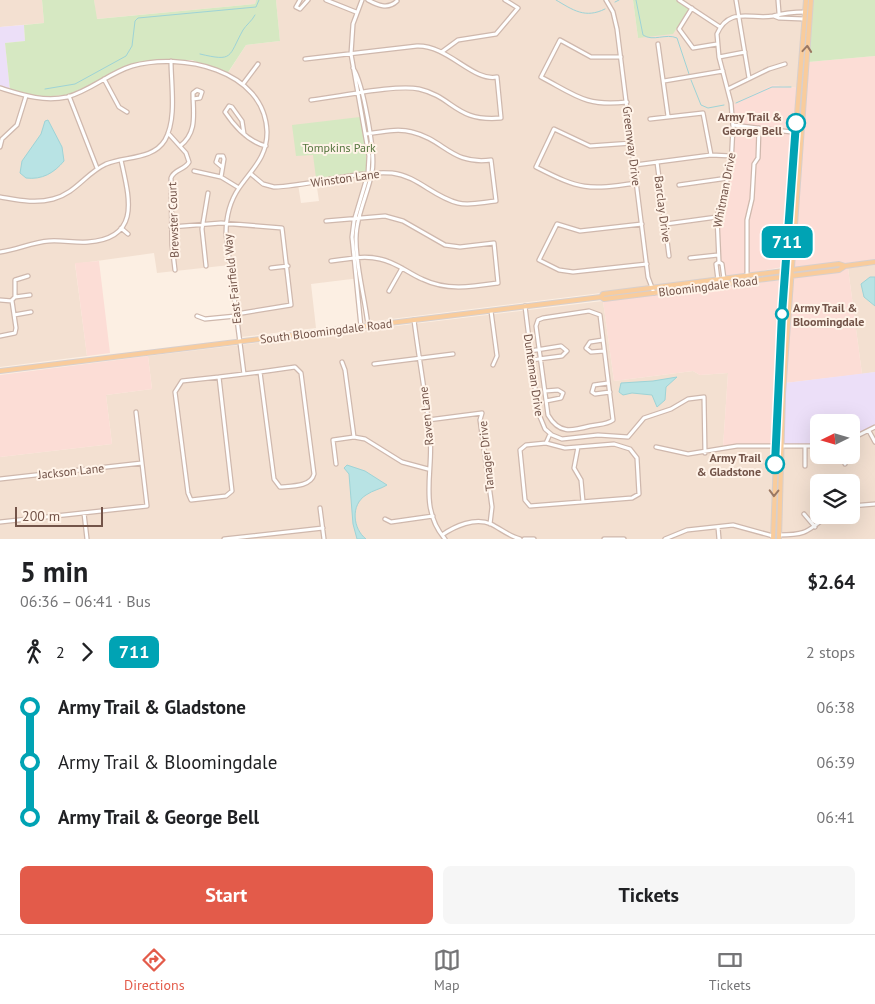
<!DOCTYPE html>
<meta charset="utf-8">
<style>
body{margin:0;font-family:"PT Sans",sans-serif;background:#f6f6f6;color:#202124;height:100vh;display:flex;flex-direction:column;font-size:19px;white-space:nowrap}
*{box-sizing:border-box;margin:0}
p{font-size:16px;color:#757577}
.icon{flex:none;width:28px;height:28px;fill:none;stroke:currentColor;stroke-width:2;stroke-linecap:round;stroke-linejoin:round}
.map{position:relative;height:539px;overflow:hidden}
.panel{display:flex;flex-direction:column;background:#fff;flex:1}
.panel>*{flex:none}
.badge{padding:0 10px;border-radius:8px;font-size:18px;line-height:32px}
.needle{width:32px;rotate:265deg}
.controls{position:absolute;left:810px;top:414px;display:grid;gap:10px}
.controls a{display:grid;place-items:center;width:50px;height:50px;border-radius:8px;background:#fff;box-shadow:0 5px 20px #0002;font-size:25px}
.scale{position:absolute;left:15px;bottom:12px;width:88px;box-sizing:border-box;padding-left:5px;border:2px solid #735449;border-top:0;font-size:14px;line-height:18px;white-space:nowrap;color:#735449;-webkit-text-stroke:4px #fff3e8;paint-order:stroke}
.map>.badge{position:absolute;translate:-50% -50%;box-shadow:0 0 0 2px #fff}
.legs{display:flex;align-items:center;gap:8px;height:55px;padding:0 20px;font-size:16px}
.legs p{margin-inline-start:auto}
.headline{display:flex;align-items:center;justify-content:space-between;height:85px;padding:0 20px}
h1{font-size:28px;font-weight:700;line-height:38px}
.primary-button{display:flex;gap:10px;margin-top:auto;padding:10px 20px}
.primary-button a{flex:1;height:58px;border-radius:8px;background:#e35b4a;color:#fff;font-size:20px;font-weight:700;line-height:58px;text-align:center}
.primary-button a+a{background:#f6f6f6;color:#202124}
ul{padding:0 20px;list-style:none}
li{display:flex;align-items:center;gap:18px;height:55px;font-size:19px}
li i{display:grid;place-items:center;width:8px;height:100%;margin:0 6px;background:currentColor}
li i::after{content:'';width:12px;height:12px;margin:-6px;border:4px solid;border-radius:50%;background:#fff}
li p{margin-inline-start:auto}
li:first-child i{background:linear-gradient(#0000 50%,currentColor 0)}
li:last-child i{background:linear-gradient(currentColor 50%,#0000 0)}
.tabs{display:flex;justify-content:space-around;align-items:center;height:70px;border-top:1px solid #e0e0e0;background:#fff;font-size:14px;color:#757577}
.tabs a{display:grid;justify-items:center;gap:2px}
.tabs .on{color:#e35b4a}
.map>svg:first-child{display:block}
</style>
<div class="map">
<svg width="875" height="539" viewBox="0 0 875 539">
<rect width="100%" height="100%" fill="#fcefe3"/>
<path fill="#f3e0d1" fill-rule="evenodd" d="M0,0H42L44,23L0,27Z
M94,0H256L255,4L96,19Z
M276,0H633L638,38L681,0H805L797,88L772,85L734,127L733,156L721,207L718,243L722,278L367,322L360,278L311,284L316,328L241,337L230,265L157,273L154,253L75,264L87,356L0,367V90L41,100L68,98L121,72L151,64L170,62L191,64L226,76L246,45L280,41ZM316,181L319,201L301,203L298,184Z
M875,265V372L862,374L848,268Z
M603,301L614,381L693,371L700,375L728,373L723,447L774,445L772,539H0V457L112,444L106,395L152,389L148,356Z
M875,426V539H780L782,446L819,445V455H851V437ZM819,482H851V515H819Z"/>
<path fill="#fcddd6" d="M875,56V260L793,269L808,62Z
M772,85L797,88L783,267L722,278L718,223L733,156L732,105Z
M99,261L110,353L87,356L75,263Z
M848,268L862,374L785,383L792,275Z
M782,280L774,445L723,447L728,373L700,375L693,371L614,381L603,301Z
M148,356L152,389L106,395L112,444L0,457V375Z"/>
<path fill="#ecdff8" d="M24,25L25,41L5,43L10,90L0,87V27Z
M875,372V426L851,437V422H819V445L782,446L785,383Z"/>
<path fill="#d6e8c2" d="M42,0H94L97,19L255,4L256,0H276L280,41L246,45L227,74L192,60H160L120,70L68,95L37,97L10,90L5,43L25,41L24,25L44,23Z
M633,0H681L691,6L673,34L638,38Z
M813,0H875V56L808,62Z
M360,117L366,146V172L316,178L313,155L296,156L292,125Z"/>
<path fill="#b8e3e4" stroke="#9ed3d6" d="M48,120L62,147L64,161C54,173 42,180 26,178L20,173L22,161L41,134L45,121Z
M870,277H875V306L864,297L861,284Z
M677,377L666,387L665,400L657,407L652,395L632,393L623,395L619,392L621,383L653,381Z
M347,465L365,471L387,485C381,489 373,490 366,495C350,505 353,529 366,539H357L353,524L349,474L344,468Z"/>
<g fill="none" stroke-linecap="round" stroke-linejoin="round">
<path stroke="#9ed3d6" stroke-width="1" d="M556,0C573,10 585,19 605,9
M636,0L643,35C653,42 666,33 677,38L689,74
M615,2L619,0
M200,54C234,62 228,57 243,30C246,25 252,21 255,15
M691,80L701,105L708,108L724,105
M45,89L75,84L126,56L132,46L135,21L138,18L256,7L259,0
M736,103L772,87H791"/>
<g stroke="#cfb8ad" stroke-width="5.5">
<path id="minor" d="M300,0L296,7L300,9L308,0
M326,0L356,12
M368,0C377,5 388,10 397,1
M606,0L613,12L617,29L648,277L654,293
M679,0L720,27
M736,0L749,78
M778,0L779,13
M692,8L679,29L693,48L717,44
M774,16L779,18L804,19
M658,44L668,116
M443,51L458,40L496,34L518,8L505,0
M621,57H591L560,40L541,77C575,95 586,107 627,102
M719,57L745,52
M305,59L417,46C448,45 473,82 497,77L501,118C455,122 454,97 419,89C396,84 338,97 311,100
M353,68C363,82 376,155 372,172C368,194 356,216 356,239C356,268 365,297 368,326
M104,79L119,107L127,112
M664,81L723,71
M243,84L258,64
M0,88C23,95 43,102 67,97C90,91 109,73 132,66C180,52 265,69 267,132C267,157 253,168 239,188C230,201 226,218 226,234L244,374
M728,89L769,69L785,64
M69,96L97,168
M650,119L703,113L711,155
M733,125L800,133
M168,133L186,153L189,162C185,170 174,169 171,178L172,245L175,270
M244,134L242,121L232,107L229,106L225,112C235,127 249,142 266,146
M632,143L590,146L554,129L536,167C581,190 587,190 637,183
M180,146C198,132 193,113 193,93L197,90L202,92L200,98L193,99
M0,147L2,139L17,125L26,96
M657,162L669,256
M635,165L711,155L732,156
M194,171L221,177L239,188
M251,174L263,184L274,187C310,186 358,170 392,173C418,176 433,197 458,203C470,206 483,202 496,201L491,160C451,165 445,140 412,132C398,128 381,132 366,134
M221,177L224,159L223,156H218L216,162L222,167
M679,185L728,178
M0,197C18,200 35,204 53,199C76,193 86,173 106,164C125,156 153,160 165,140C177,119 171,85 171,61
M326,221L385,216L403,221L445,245L460,247L494,243L498,283C471,287 447,291 422,279C408,273 396,262 380,259C364,255 347,259 331,261
M642,224L580,231L557,224L539,260L559,270L573,272L647,264
M666,224L717,217
M171,227L221,223L282,228L291,305L236,314
M121,228L128,234
M0,252C17,250 32,242 49,241C62,240 75,243 88,242C142,238 129,197 121,160
M690,258L718,255
M719,262L722,264L724,279
M206,266L202,229L208,193
M271,268L288,266
M747,276V220L752,199L754,164L758,158L759,128
M718,280L716,264L719,262L717,217L731,166L733,127L731,103L719,57L717,34C729,6 751,20 773,16C784,13 794,12 805,12
M389,291L402,268
M15,297L30,295
M0,300L12,301L16,328L15,333L0,336
M11,301L15,297V280L28,276
M525,306L538,412L545,429L552,435L562,439L598,435L628,437L644,418L671,409L688,399L704,397L705,453
M491,311L497,356L493,365
M589,311L600,315L613,420C606,425 598,424 590,426C571,431 559,434 548,415L536,326L538,320L543,318Z
M14,315L31,312
M197,316L205,319L236,316
M414,320C419,359 426,397 430,435C434,470 418,508 445,539
M361,327L352,237L354,221L368,174L369,156L351,54L353,24L362,0
M603,340L590,342L586,348L591,352L604,351
M530,351L561,346L567,351L562,356L531,360
M342,362L345,370L354,437L365,439L402,462L428,469
M374,364L453,354
M295,367L301,373L314,474C311,487 291,486 280,487L274,479L260,372Z
M219,377L232,491L226,496L191,500L188,493L175,392L182,381Z
M219,377L260,372
M608,383L594,385L592,392L595,394L610,392
M545,391L558,390L563,393L561,398L546,401
M428,420L482,413L480,420L492,507L490,524
M869,431L875,442
M851,439L875,427
M546,443L565,448L614,444L630,449L637,458L639,494L632,498L530,506L525,500L520,450L526,445Z
M546,443L550,434
M578,447L574,468L581,480L583,502
M656,447L688,454L737,446H819
M805,447V466
M843,455L845,464
M336,464L333,440L354,437
M0,479L142,463
M851,506L875,504
M320,508L324,539
M84,513L87,539
M804,514L815,527
M385,519L391,522L433,516
M0,522L147,506L136,412
M718,527L719,539
M442,535C455,526 475,517 491,524C501,529 509,536 520,539
M779,535C808,535 807,531 829,515
M224,539L323,528
M524,539H534
M604,539H624
M665,539L687,530L733,525L773,536"/>
</g>
<g stroke="#d8cfcc" stroke-width="6">
<path id="major" d="M601,297L604,299L839,270L845,266L875,262
M0,371L601,297L603,294L839,264L845,266
M773,539L781,318L806,0
M779,539L783,394L811,0"/>
</g>
<use href="#minor" stroke="#fff" stroke-width="3"/>
<use href="#major" stroke="#f9cc9c" stroke-width="4"/>
</g>
<defs><path id="oneway-chevron" d="M-2-3.5L2.5 0L-2 3.5" fill="none" stroke-width="1.6" stroke-linecap="round" stroke-linejoin="round" transform="scale(1.25)"/></defs>
<g stroke="#9b7862">
<use href="#oneway-chevron" transform="translate(807 49) rotate(-85)"/>
<use href="#oneway-chevron" transform="translate(774 493) rotate(91)"/>
</g>
<g fill="none" stroke-linecap="round" stroke-linejoin="round">
<g stroke="#fff" stroke-width="11">
<path id="line-1" d="M775,464L782,314L796,123"/>
</g>
<use href="#line-1" stroke="#00a3b4" stroke-width="8"/>
</g>
<g fill="#fff" stroke="#00a3b4" stroke-width="2.5">
<circle cx="796" cy="123" r="9"/>
<circle cx="782" cy="314" r="6"/>
<circle cx="775" cy="464" r="9"/>
</g>
<g text-anchor="middle" dominant-baseline="central" stroke-width="4" stroke-linejoin="round" paint-order="stroke">
<g font-size="12" font-weight="bold" fill="#735449" stroke="#fff3e8" text-anchor="end">
<text x="782" y="116">Army Trail &amp;<tspan x="782" dy="14">George Bell</tspan></text>
<text x="793" y="307" text-anchor="start">Army Trail &amp;<tspan x="793" dy="14">Bloomingdale</tspan></text>
<text x="761" y="457">Army Trail<tspan x="761" dy="14">&amp; Gladstone</tspan></text>
</g>
<g font-size="12" fill="#735449" stroke="#fff3e8">
<text transform="translate(632 146) rotate(83)">Greenway Drive</text>
<text transform="translate(345 178) rotate(-8)">Winston Lane</text>
<text transform="translate(724 190) rotate(-79)">Whitman Drive</text>
<text transform="translate(663 209) rotate(83)">Barclay Drive</text>
<text transform="translate(173 220) rotate(-92)">Brewster Court</text>
<text transform="translate(232 279) rotate(-96)">East Fairfield Way</text>
<text transform="translate(708 286) rotate(-7)">Bloomingdale Road</text>
<text transform="translate(326 331) rotate(-7)">South Bloomingdale Road</text>
<text transform="translate(534 375) rotate(82)">Dunteman Drive</text>
<text transform="translate(426 416) rotate(-96)">Raven Lane</text>
<text transform="translate(486 456) rotate(-96)">Tanager Drive</text>
<text transform="translate(71 471) rotate(-6)">Jackson Lane</text>
</g>
<g font-size="12" fill="#587842" stroke="#fff3e8">
<text x="339" y="147">Tompkins Park</text>
</g>
</g>
</svg>
<div class="controls">
<a><svg class="needle" viewBox="-14 -14 28 28"><path d="M0-13l5 13h-10z" fill="#e53935"/><path d="M0 13l5-13h-10z" fill="#757577"/></svg></a>
<a><svg class="icon" aria-label="layers" viewBox="0 0 24 24"><path d="M12 4l9 5-9 5-9-5zM3 14l9 5 9-5"/></svg></a>
</div>
<div class="scale">200 m</div>
<b class="badge" style="left:787px;top:242px;background:#00a3b4;color:#fff">711</b>
</div>
<section class="panel">
<div class="headline"><div><h1>5 min</h1><p>06:36 – 06:41 · Bus</p></div><b>$2.64</b></div>
<div class="legs"><svg class="icon" aria-label="walk" viewBox="0 0 24 24"><circle cx="13" cy="4" r="2"/><path d="M13 8l-2 6 4 7M11 14l-3 7M7 12l3-4h3l4 4"/></svg>2<svg class="icon" aria-label="forward" viewBox="0 0 24 24"><path d="M9 5l7 7-7 7"/></svg><b class="badge" style="background:#00a3b4;color:#fff">711</b><p>2 stops</p></div>
<ul>
<li><i style="color:#00a3b4"></i><b>Army Trail &amp; Gladstone</b><p>06:38</p></li>
<li><i style="color:#00a3b4"></i><span>Army Trail &amp; Bloomingdale</span><p>06:39</p></li>
<li><i style="color:#00a3b4"></i><b>Army Trail &amp; George Bell</b><p>06:41</p></li>
</ul>
<div class="primary-button"><a>Start</a><a>Tickets</a></div>
</section>
<nav class="tabs">
<a class="on"><svg class="icon" aria-label="directions" viewBox="0 0 24 24"><path d="M12 3l9 9-9 9-9-9zM9 14v-3h6M13 9l2 2-2 2"/></svg>Directions</a>
<a><svg class="icon" aria-label="map" viewBox="0 0 24 24"><path d="M3 6l6-2 6 2 6-2v14l-6 2-6-2-6 2zM9 4v14M15 6v14"/></svg>Map</a>
<a><svg class="icon" aria-label="tickets" viewBox="0 0 24 24"><path d="M3 7h18v10H3zM15 7v10"/></svg>Tickets</a>
</nav>
